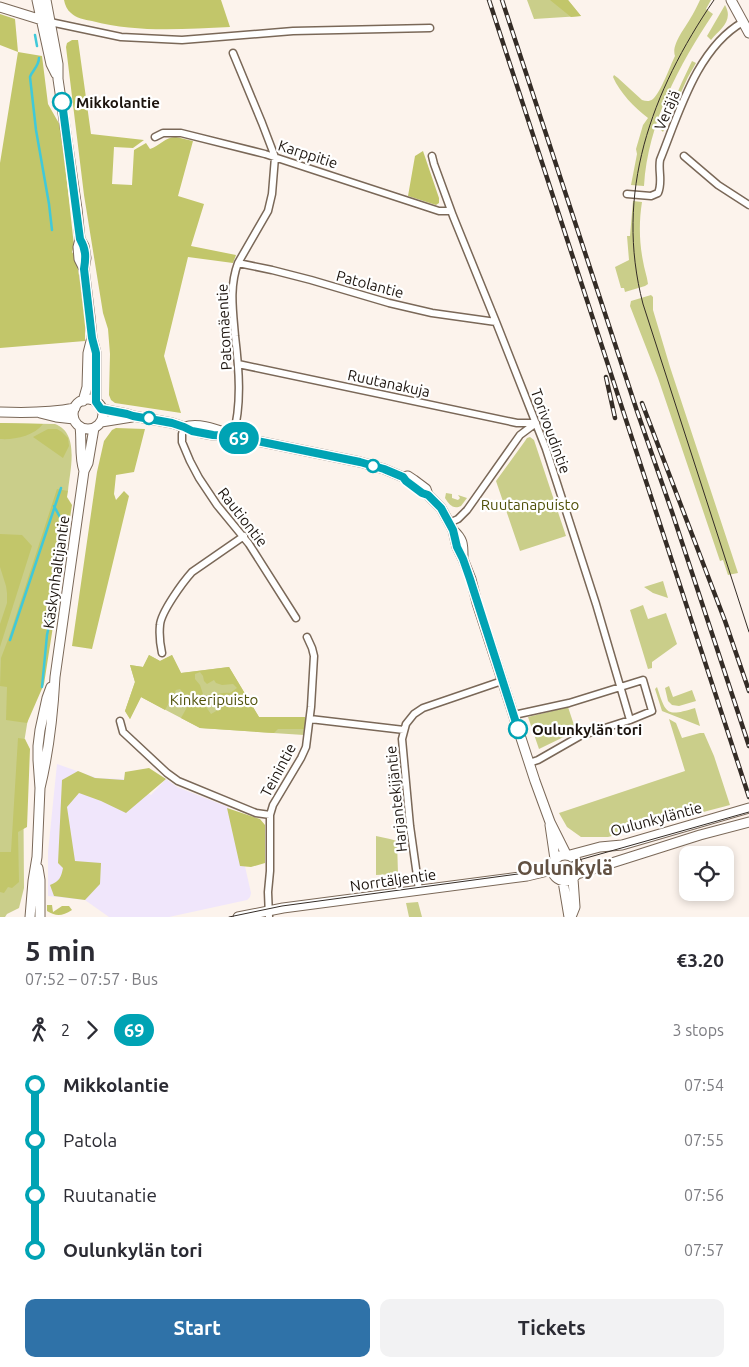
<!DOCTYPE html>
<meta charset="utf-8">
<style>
body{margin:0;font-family:Ubuntu,sans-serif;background:#f2f2f3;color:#2b2b33;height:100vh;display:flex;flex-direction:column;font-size:19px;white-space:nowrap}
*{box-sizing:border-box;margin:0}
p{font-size:16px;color:#7c7c81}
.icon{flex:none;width:28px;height:28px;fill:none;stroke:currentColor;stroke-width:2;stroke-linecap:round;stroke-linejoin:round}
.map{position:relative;height:917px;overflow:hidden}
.side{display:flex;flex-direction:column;background:#fff;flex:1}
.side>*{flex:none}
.badge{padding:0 10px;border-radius:16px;font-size:18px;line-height:32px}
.controls{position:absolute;left:679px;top:846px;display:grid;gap:10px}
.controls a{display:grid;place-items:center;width:55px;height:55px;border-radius:10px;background:#fff;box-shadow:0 2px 8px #0003;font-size:25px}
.map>.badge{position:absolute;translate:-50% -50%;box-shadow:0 0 0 2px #fff}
.legs{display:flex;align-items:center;gap:8px;height:55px;padding:0 25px;font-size:16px}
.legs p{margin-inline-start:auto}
.headline{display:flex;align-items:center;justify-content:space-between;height:85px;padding:0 25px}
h1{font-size:28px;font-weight:700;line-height:38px}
.button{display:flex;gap:10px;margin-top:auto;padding:10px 25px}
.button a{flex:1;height:58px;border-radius:10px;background:#2f72a8;color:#fff;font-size:20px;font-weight:700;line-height:58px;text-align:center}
.button a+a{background:#f2f2f3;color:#2b2b33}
ul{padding:0 25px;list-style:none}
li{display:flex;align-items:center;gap:18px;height:55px;font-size:19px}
li i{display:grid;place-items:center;width:8px;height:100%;margin:0 6px;background:currentColor}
li i::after{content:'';width:12px;height:12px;margin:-6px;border:4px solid;border-radius:50%;background:#fff}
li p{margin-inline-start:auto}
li:first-child i{background:linear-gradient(#0000 50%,currentColor 0)}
li:last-child i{background:linear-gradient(currentColor 50%,#0000 0)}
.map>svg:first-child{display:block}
</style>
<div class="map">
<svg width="749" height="917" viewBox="0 0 749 917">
<rect width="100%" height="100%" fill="#fcf3ec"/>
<path fill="#f0e6fb" d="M57,764L97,778L125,779L151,795L166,779L177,787L228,807L233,813L251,893L250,897L247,900L169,917H109L85,900L48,896V852Z"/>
<path fill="#cace8a" d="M527,0H568L581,16L534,19Z
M700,0H711L706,9L713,14C679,65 648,123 644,186L631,185L637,154L636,149L643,125L648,118C634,107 620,93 613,77L614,75L618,78L642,100C646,101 649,102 653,99C661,92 670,66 675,56C671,45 685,28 690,19C694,13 697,6 700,0Z
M725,5C734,21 720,29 711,40L707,36Z
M692,61L696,63L688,77L663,132L661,130L682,82Z
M633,201L642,202C639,221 639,241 643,261C644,268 647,276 648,284L645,286L625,292L624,288H621L615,267L629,260L627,236H630Z
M651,295L653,297V310L670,367L738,573L728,575L723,560L720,561L658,378L630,306L631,301Z
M0,423L55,424C80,433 70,470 68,491H65L23,749L24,888L19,908L7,914L5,917H0Z
M530,437L534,440L566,536L520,551L496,481L525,441L527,438Z
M446,493L452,494V498L458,500L460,498L458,495L467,498L461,506C453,510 449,504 445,498Z
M663,581L668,598L653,593L644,587Z
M643,605L648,619L666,613L677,644L652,662V668L648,669L630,610Z
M149,655L160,661L172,655L181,673L229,667L259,717H305L304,735L200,728L141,697L130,719L125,711L135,682L130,665L143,667Z
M669,686L673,697L692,690L696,701L679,706L672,705L668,701L665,688Z
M657,687C666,714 666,717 695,708L700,726L662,711L655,689Z
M568,707L576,731L539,749L528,717Z
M669,719L676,723L682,738L700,733H704L714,756L730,805L608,837H581L567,827L559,813L685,771Z
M376,836L390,839L397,841L398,874L376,875Z
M418,902L422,917H409L406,903Z"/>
<path fill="#c2c66a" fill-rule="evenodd" d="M64,0H221L230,27C184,29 137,33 92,21C85,20 76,18 71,13C67,10 65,5 64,0Z
M550,0H568L581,16L571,17Z
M0,14L15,19L18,52L42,56L48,104L61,127L74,246L72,252L76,258L85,310V341L0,348V163L18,52L0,45Z
M72,40H78L91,134L144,140L133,148L114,147L112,184L132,185L134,150L146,143L150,149C159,146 167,136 176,137C182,138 187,140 193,141L178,196L204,204L191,246L236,255L233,263L188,257L164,356L181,413L115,403L111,400L109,395L110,354L108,329L103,313L84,195L66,47L67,43Z
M423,151L439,198V203L436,205L408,196L415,156Z
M0,423L43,424C34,436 14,440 0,439Z
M116,428L145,429L134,472L116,475L114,494L116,500L124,491L129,496L92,649L72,646L97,472L104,441L112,430Z
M48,429H57L62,432L68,438L69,446L63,458L33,437Z
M57,489L68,491L67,497L72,505L44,684L27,723L6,720L7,687L0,686L1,658L9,637Z
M0,534L22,535L32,546L0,647V624L7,603V593L6,586L0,567Z
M149,655L160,661L172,655L181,673L229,667L259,717H305V729H278L274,733L200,728L181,718L190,702L180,689L176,690L165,710L141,697L130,719L125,711L135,682L130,665L143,667ZM200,672L203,676L204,681L207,684L214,680L216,683L222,685L233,684L237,688L230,693C222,692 216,695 209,694L208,699L209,702L216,703L220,705L218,710L211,714L204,704L203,694L200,685L195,679V674Z
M18,738L25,739L30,749L27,827L18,832L19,882L12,888L8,887L4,893L0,892V852H11Z
M149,768L166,779L126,813L101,801L79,793L67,807L75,861L101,863L100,884L85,900L54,896L50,885C60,881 61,877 63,868L58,863L62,780L78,771L95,778L124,780L125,772Z
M227,808L260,819L265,825V863L251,867L240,866Z
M47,905H52L53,912L62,906H69L72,910C62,916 57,917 47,911Z"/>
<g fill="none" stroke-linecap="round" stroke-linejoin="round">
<path stroke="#40c9d9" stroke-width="2.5" d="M35,35L37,46
M39,58C39,66 32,71 30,77L36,130L49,204L52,230
M10,640L61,488
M42,687L47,635L53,607L55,566L58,554L62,530V521L54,506"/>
<g stroke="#7a6858" stroke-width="9">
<path id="street" d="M50,22L121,37L182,40L293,31L430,28
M233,53L262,123L275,157L272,194L268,211L238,263C229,287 233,311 235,336C239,369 242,404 233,436
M155,137L163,133H181L265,154L439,211H451
M432,156L434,164L453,216L496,322L546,449L596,604L630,720
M684,156L718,185L749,205
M627,194L651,196L658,193C663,182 658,171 660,160C679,113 697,48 743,22
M238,263L272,270L311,280L389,303L432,313L496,322
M238,364L517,423H536
M184,427L182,434V442L190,461L199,478L217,505L249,544L296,618
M449,523L458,519L467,510L520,435L536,423
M162,653C160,644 159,635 160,625C161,612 183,582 192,572L244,536
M514,715L569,703L643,680L652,711L630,720L580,736L538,760L529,763
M310,719L404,730
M120,721L123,732L167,773L178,781L256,813L270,815
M419,890L410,826L402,739L406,724L414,714L423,708L502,681
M269,917L268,892L270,871V815L273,805L301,758L306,747L311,707L314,656L312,648L307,637"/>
</g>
<g stroke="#7a6858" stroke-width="11">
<path id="secondary" d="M37,0L51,64L56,74
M46,0L58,64V79L77,209L80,239L78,247L79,259L84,269
M731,0L749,33
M0,7L45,21
M80,239L84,246L86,258L84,269L90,317L92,338L96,353V402
M73 414a15 15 0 1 1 30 0a15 15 0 1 1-30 0Z
M83,401L87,387L88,353L91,341
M101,409L127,414L133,416L172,423L202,433L213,435L233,436L360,462L384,469L403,477L408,476L414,480L426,489L428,495L441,508L446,517L453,530L457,547L463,559L471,579L477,603L535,781L550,822L566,854
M0,412C25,413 50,413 75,408
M40,413L56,417L74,419
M101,422L132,417
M80,427C82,442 79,457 84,471
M184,427C198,423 213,428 226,433
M453,530C463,539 463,544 463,556
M40,788C49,751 53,714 55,677L84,471L88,463L94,428
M550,825L555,859
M552 868a13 13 0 1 1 26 0a13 13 0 1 1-26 0Z
M570,855L600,847L622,845L749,808
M38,868L40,880V917
M577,874L700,835L749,822
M563,881L569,917
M30,917L33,881L37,857L40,788L38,760V746L40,730L47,698L51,687
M238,917L283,908L527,876L552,870
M571,917L575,907L573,879"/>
</g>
<use href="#street" stroke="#fff" stroke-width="6"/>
<use href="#secondary" stroke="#fff" stroke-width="9"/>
<path stroke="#342c26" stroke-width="1" d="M714,0C651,92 614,193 643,304L749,632
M229,917L282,906L540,871L749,812"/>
<g stroke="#342c26" stroke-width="4.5">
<path id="rail" d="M489,0L749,797
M502,0L637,411L672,512L749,746
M606,377L615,418
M642,403L725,621L749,691"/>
</g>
<use href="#rail" stroke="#fff" stroke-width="2.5" stroke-dasharray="8" stroke-linecap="butt"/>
</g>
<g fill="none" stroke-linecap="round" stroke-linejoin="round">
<g stroke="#fff" stroke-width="11">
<path id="line-1" d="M62,102L80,239C86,249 86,257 84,269L92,338L96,353V402L101,409L127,414L133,416L172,423L184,427L192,431L213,435L233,436L360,462L384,469L403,477L406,481L422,493L428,495L441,508L453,530L457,547L463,559L470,579L518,729"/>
</g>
<use href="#line-1" stroke="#00a3b4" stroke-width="8"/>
</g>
<g fill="#fff" stroke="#00a3b4" stroke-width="2.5">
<circle cx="62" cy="102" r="9"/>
<circle cx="149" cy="418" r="6"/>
<circle cx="373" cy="466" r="6"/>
<circle cx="518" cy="729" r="9"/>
</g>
<g text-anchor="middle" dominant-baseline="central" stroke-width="4.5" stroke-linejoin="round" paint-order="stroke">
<g font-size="15" font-weight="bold" fill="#1c140e" stroke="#fff" text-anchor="start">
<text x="76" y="102">Mikkolantie</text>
<text x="532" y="729">Oulunkylän tori</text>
</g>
<g font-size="15" fill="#1c140e" stroke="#fff">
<text transform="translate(667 110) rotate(-67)">Veräjä</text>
<text transform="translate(308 154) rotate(18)">Karppitie</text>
<text transform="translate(370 284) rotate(15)">Patolantie</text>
<text transform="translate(224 327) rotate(-93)">Patomäentie</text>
<text transform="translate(389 383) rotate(12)">Ruutanakuja</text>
<text transform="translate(551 431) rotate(70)">Torivoudintie</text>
<text transform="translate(243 517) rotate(52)">Rautiontie</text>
<text transform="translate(56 572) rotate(-82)">Käskynhaltijantie</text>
<text transform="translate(278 770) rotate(-62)">Teinintie</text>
<text transform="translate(396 799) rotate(-96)">Harjantekijäntie</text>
<text transform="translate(656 819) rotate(-15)">Oulunkyläntie</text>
<text transform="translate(393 880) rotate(-8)">Norrtäljentie</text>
</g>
<g font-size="15" fill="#51520b" stroke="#fff">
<text x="530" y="504">Ruutanapuisto</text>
<text x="214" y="699">Kinkeripuisto</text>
</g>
<g font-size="20" font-weight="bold" fill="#625142" stroke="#fff">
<text x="565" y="867">Oulunkylä</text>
</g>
</g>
</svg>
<div class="controls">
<a><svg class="icon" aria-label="locate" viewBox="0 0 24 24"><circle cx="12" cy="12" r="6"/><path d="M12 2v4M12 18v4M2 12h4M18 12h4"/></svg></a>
</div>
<b class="badge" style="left:239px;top:438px;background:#00a3b4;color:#fff">69</b>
</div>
<section class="side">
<div class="headline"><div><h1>5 min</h1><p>07:52 – 07:57 · Bus</p></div><b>€3.20</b></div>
<div class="legs"><svg class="icon" aria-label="walk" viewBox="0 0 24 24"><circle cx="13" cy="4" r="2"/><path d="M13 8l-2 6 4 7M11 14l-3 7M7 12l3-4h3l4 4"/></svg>2<svg class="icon" aria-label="forward" viewBox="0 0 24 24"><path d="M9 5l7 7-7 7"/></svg><b class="badge" style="background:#00a3b4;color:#fff">69</b><p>3 stops</p></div>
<ul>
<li><i style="color:#00a3b4"></i><b>Mikkolantie</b><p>07:54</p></li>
<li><i style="color:#00a3b4"></i><span>Patola</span><p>07:55</p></li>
<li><i style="color:#00a3b4"></i><span>Ruutanatie</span><p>07:56</p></li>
<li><i style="color:#00a3b4"></i><b>Oulunkylän tori</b><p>07:57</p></li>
</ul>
<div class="button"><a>Start</a><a>Tickets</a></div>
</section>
